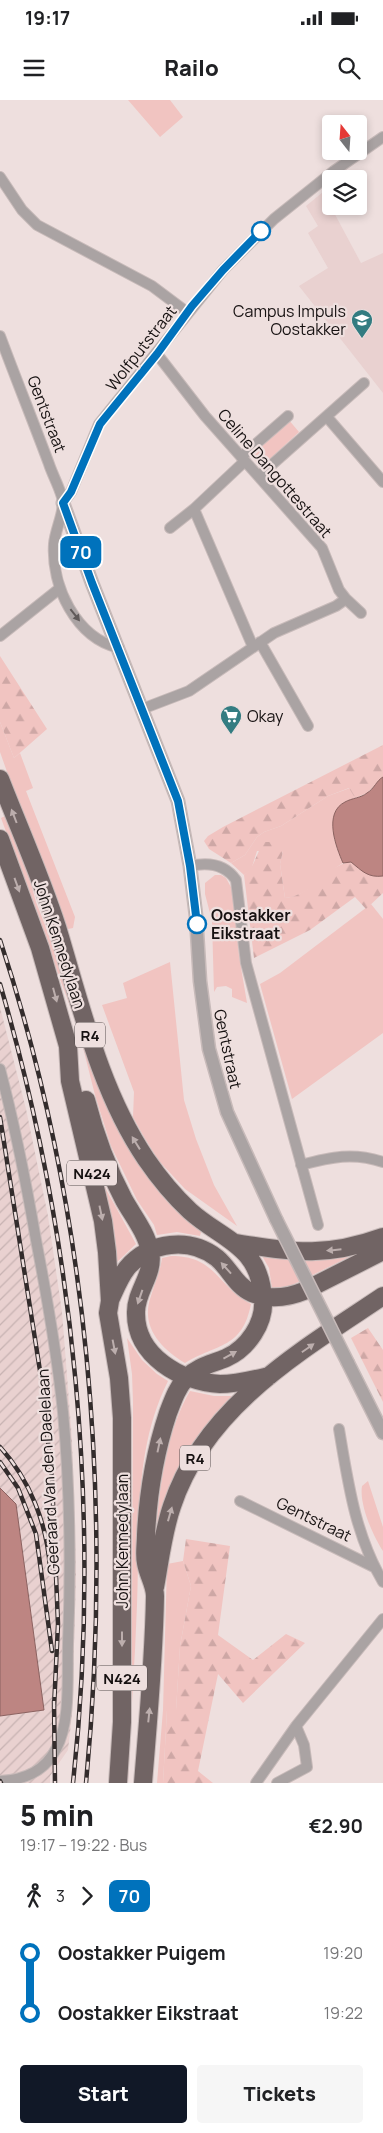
<!DOCTYPE html>
<meta charset="utf-8">
<style>
body{margin:0;font-family:Manrope,sans-serif;background:#f6f6f6;color:#202124;height:100vh;display:flex;flex-direction:column;font-size:19px;white-space:nowrap}
*{box-sizing:border-box;margin:0}
p{font-size:16px;color:#757577}
.icon{flex:none;width:28px;height:28px;fill:none;stroke:currentColor;stroke-width:2;stroke-linecap:round;stroke-linejoin:round}
.map{position:relative;height:1683px;overflow:hidden}
.side{display:flex;flex-direction:column;background:#fff;flex:1}
.side>*{flex:none}
.badge{padding:0 10px;border-radius:8px;font-size:18px;line-height:32px}
.needle{width:32px;rotate:343deg}
.fabs{position:absolute;left:322px;top:15px;display:grid;gap:10px}
.fabs a{display:grid;place-items:center;width:45px;height:45px;border-radius:5px;background:#fff;box-shadow:0 2px 8px #0003;font-size:25px}
.map>.badge{position:absolute;translate:-50% -50%;box-shadow:0 0 0 2px #fff}
.legs{display:flex;align-items:center;gap:8px;height:55px;padding:0 20px;font-size:16px}
.legs p{margin-inline-start:auto}
.summary{display:flex;align-items:center;justify-content:space-between;height:85px;padding:0 20px}
h1{font-size:28px;font-weight:800;line-height:38px}
.primary-button{display:flex;gap:10px;margin-top:auto;padding:10px 20px}
.primary-button a{flex:1;height:58px;border-radius:5px;background:#111827;color:#fff;font-size:20px;font-weight:800;line-height:58px;text-align:center}
.primary-button a+a{background:#f6f6f6;color:#202124}
ul{padding:0 20px;list-style:none}
li{display:flex;align-items:center;gap:18px;height:60px;font-size:19px}
li i{display:grid;place-items:center;width:8px;height:100%;margin:0 6px;background:currentColor}
li i::after{content:'';width:12px;height:12px;margin:-6px;border:4px solid;border-radius:50%;background:#fff}
li p{margin-inline-start:auto}
li:first-child i{background:linear-gradient(#0000 50%,currentColor 0)}
li:last-child i{background:linear-gradient(currentColor 50%,#0000 0)}
.status{display:flex;justify-content:space-between;align-items:center;height:35px;padding:0 25px;background:#fff;direction:ltr}
.status svg{height:14px;fill:currentColor}
header{display:flex;justify-content:space-between;align-items:center;height:65px;padding:0 20px;background:#fff;font-size:22px;font-weight:800}
.map>svg:first-child{display:block}
</style>
<div class="status"><b>19:17</b><svg viewBox="0 0 49 12"><path d="M0 12V9h3v3zM5 12V6h3v6zM10 12V3h3v9zM15 12V0h3v12zM26 1h20v11H26zM47 4h2v5h-2z"/></svg></div>
<header><svg class="icon" aria-label="menu" viewBox="0 0 24 24"><path d="M4 6h16M4 12h16M4 18h16"/></svg>Railo<svg class="icon" aria-label="search" viewBox="0 0 24 24"><circle cx="10" cy="10" r="6"/><path d="M15 15l6 6"/></svg></header>
<div class="map">
<svg width="383" height="1683" viewBox="0 0 383 1683">
<defs>
<pattern id="industrial-furrows" width="10" height="10" patternUnits="userSpaceOnUse" patternTransform="scale(1.25)"><rect width="10" height="10" fill="#e9d1d0"/><path d="M-1 1l2-2M0 10L10 0M9 11l2-2" fill="none" stroke="#c7b2b2"/></pattern>
<pattern id="forest-firs" width="22" height="20" patternUnits="userSpaceOnUse" patternTransform="scale(1.25)"><rect width="22" height="20" fill="#f1c4c1"/><path d="M5 1l3.5 6h-7zM16 11l3.5 6h-7z" fill="#cea7a5"/></pattern>
</defs>
<rect width="100%" height="100%" fill="#eedfde"/>
<path fill="#e9d1d0" d="M323,92L361,163L383,153V293L299,186L328,168L308,133L318,126L306,106Z"/>
<path fill="url(#industrial-furrows)" d="M0,907L26,1009L48,1116L62,1212L72,1339L76,1473L72,1615L68,1650L50,1676V1683H0V1616L44,1610L16,1404L0,1388Z"/>
<path fill="#f1c4c1" d="M128,0H170L183,17L160,37Z
M288,319L299,332L261,367L249,354Z
M0,622L14,658L20,653L33,688L26,691L75,817L73,828L63,830L0,652Z
M350,688L355,698L343,703C332,732 330,734 343,763C324,775 308,796 285,798L280,764L283,751H257L251,770L244,775L231,763L245,755L257,737L264,732L281,726L328,696Z
M7,715L24,758L36,802L60,863L110,1012L121,1037L158,1091L173,1108L201,1132L200,1136L177,1132L157,1135L154,1125L137,1100L111,1046L95,995L78,928L1,718Z
M215,775H221L226,778L233,791L239,856L247,903L232,897V889L226,886L217,887L214,892L212,821L205,794V783Z
M371,804L383,819V933L292,999L260,884L280,873Z
M170,862L184,1000L196,1039L214,1085L237,1126L185,1089L159,1061L144,1037L133,1017L134,992L102,905L127,898L123,883Z
M100,1074L107,1091L136,1144L115,1164Z
M261,1154C290,1162 319,1161 348,1155L349,1157L290,1186L272,1188L269,1168Z
M171,1156C217,1156 216,1186 251,1204C242,1249 218,1243 185,1263C160,1248 140,1226 151,1196C155,1182 160,1173 162,1158Z
M127,1238L142,1260L157,1274L168,1281C133,1351 140,1429 137,1505C135,1564 130,1624 128,1683H123L132,1528L133,1302L132,1274Z
M190,1291L214,1296H232L215,1314L181,1366L155,1439C159,1393 166,1331 190,1291Z
M368,1381L383,1427V1451C373,1436 359,1404 362,1386Z
M183,1461L191,1486L180,1546L176,1610H167L163,1683H157L163,1610L167,1464Z"/>
<path fill="url(#forest-firs)" d="M0,556L47,629L14,658L0,622Z
M383,645V677L367,693L355,698L349,688L328,696L281,726L264,732L257,737L245,755L231,763L209,749L204,741L208,736L223,727Z
M264,742H275L283,751L280,764L285,798C312,796 327,764 351,762C362,771 368,778 383,776V793L366,809L355,797L310,830L254,858L244,775C255,767 256,753 264,742Z
M368,1228L383,1250V1302L351,1238Z
M186,1439L230,1446L218,1535L253,1560L286,1534L305,1543L243,1603L218,1574L198,1671L213,1683H163L167,1610H176L180,1546L191,1486L183,1461Z"/>
<path fill="#bd8582" stroke="#8b6260" d="M383,677V776C368,778 362,771 351,762L343,763C336,747 323,713 345,702C352,698 361,698 367,693C374,689 377,680 383,677Z
M0,1388L16,1404L44,1610L0,1616Z"/>
<g fill="none" stroke-linecap="round" stroke-linejoin="round">
<g stroke="#c7bab9" stroke-width="12">
<path id="minor" d="M0,77L22,110L37,125L152,186L188,213
M0,236C16,279 33,321 49,364C52,374 63,394 63,403C63,415 55,431 54,444C51,486 76,538 119,548
M327,317L383,382
M241,357L288,316
M259,376L364,283
M63,403L71,392L99,324L223,170L274,119L334,71L383,37
M194,409L253,547
M170,428L194,409L245,361
M346,499L361,513
M0,536L59,489
M260,542L308,626
M142,609L189,591L274,533L336,506L346,499L339,490L322,448L205,316L157,254
M190,766C208,762 225,764 236,780L246,863L318,1125
M0,969C15,1026 26,1082 36,1140C47,1197 57,1255 63,1312C70,1389 71,1467 68,1544C67,1575 71,1622 56,1649C45,1671 24,1680 0,1681
M301,1065C331,1057 353,1052 383,1062
M339,1329C348,1382 355,1435 383,1482
M240,1401L374,1467
M256,1683L296,1626L383,1519
M277,1683L307,1667L304,1645L296,1626"/>
</g>
<g stroke="#c7bab9" stroke-width="15">
<path id="tertiary" d="M63,403L92,483L178,701L190,766L196,816L200,881L209,949L227,1012L276,1119
M348,1263L383,1333"/>
</g>
<g stroke="#c7bab9" stroke-width="20">
<path id="trunk" d="M0,679C19,728 41,777 57,827C81,906 100,991 146,1059C159,1078 174,1096 190,1111C222,1140 260,1145 263,1199C265,1223 248,1248 226,1258C212,1264 198,1266 186,1278C177,1288 173,1300 168,1313C155,1352 148,1393 146,1435C146,1444 144,1455 146,1463C148,1475 155,1485 155,1496C154,1559 148,1621 143,1683
M0,739L40,848L68,946L70,981L103,1121L107,1152L110,1201L108,1213L119,1278L122,1318V1622L118,1683
M86,1000C95,1035 107,1068 124,1100C133,1116 146,1132 150,1151C155,1174 136,1190 136,1212C135,1256 181,1282 220,1284C237,1284 252,1280 269,1276
M235,1143C294,1152 325,1158 383,1137
M111,1198C116,1187 120,1177 127,1168C150,1141 190,1137 217,1158C230,1169 236,1186 252,1193C270,1200 287,1198 304,1191L383,1151
M155,1487C160,1460 163,1432 172,1406C205,1306 301,1251 383,1196"/>
</g>
<use href="#minor" stroke="#aaa3a3" stroke-width="10"/>
<use href="#tertiary" stroke="#aaa3a3" stroke-width="12"/>
<use href="#trunk" stroke="#716464" stroke-width="18"/>
<g stroke="#332c2c" stroke-width="4.5">
<path id="rail" d="M0,840C89,1109 113,1402 86,1683
M0,884C75,1139 102,1419 73,1683
M0,1017L41,1277L52,1379L58,1524L54,1608
M0,1347C30,1380 47,1424 50,1468
M0,1362L18,1388L36,1434L52,1551
M54,1601L55,1683
M0,1681L1,1683"/>
</g>
<use href="#rail" stroke="#eedfde" stroke-width="2.5" stroke-dasharray="8" stroke-linecap="butt"/>
<g stroke="#c7bab9" stroke-width="15" stroke-linecap="butt">
<path id="tertiary-bridge" d="M276,1119L348,1263"/>
</g>
<use href="#tertiary-bridge" stroke="#aaa3a3" stroke-width="12"/>
</g>
<defs><path id="oneway-solid" d="M-6-.8H1V-3.2L6.5 0L1 3.2V.8H-6Z" transform="scale(1.25)"/></defs>
<use fill="#605a5a" href="#oneway-solid" transform="translate(75 515) rotate(52)"/>
<g fill="#bcaead">
<use href="#oneway-solid" transform="translate(14 716) rotate(-111)"/>
<use href="#oneway-solid" transform="translate(17 785) rotate(70)"/>
<use href="#oneway-solid" transform="translate(55 895) rotate(75)"/>
<use href="#oneway-solid" transform="translate(136 1043) rotate(-122)"/>
<use href="#oneway-solid" transform="translate(101 1113) rotate(78)"/>
<use href="#oneway-solid" transform="translate(334 1150) rotate(174)"/>
<use href="#oneway-solid" transform="translate(226 1168) rotate(-132)"/>
<use href="#oneway-solid" transform="translate(140 1197) rotate(109)"/>
<use href="#oneway-solid" transform="translate(114 1247) rotate(79)"/>
<use href="#oneway-solid" transform="translate(308 1248) rotate(-35)"/>
<use href="#oneway-solid" transform="translate(230 1255) rotate(-29)"/>
<use href="#oneway-solid" transform="translate(159 1345) rotate(-78)"/>
<use href="#oneway-solid" transform="translate(170 1414) rotate(-74)"/>
<use href="#oneway-solid" transform="translate(122 1539) rotate(90)"/>
<use href="#oneway-solid" transform="translate(149 1615) rotate(-84)"/>
</g>
<g fill="none" stroke-linecap="round" stroke-linejoin="round">
<g stroke="#fff" stroke-width="11">
<path id="line-1" d="M197,824L190,766L178,701L92,483L63,403L71,392L100,324L157,254L192,206L223,170L261,131"/>
</g>
<use href="#line-1" stroke="#0072bc" stroke-width="8"/>
</g>
<defs>
<g id="school-pin" transform="scale(1.125)"><path d="M0 17L-7.5 6A9.5 9.5 0 1 1 7.5 6Z" fill="#337c81" stroke="#eedfde"/><path d="M0-5L7-2L0 1L-7-2ZM-4 1L0 2.5L4 1V4Q0 6-4 4Z" fill="#fff"/></g>
<g id="supermarket-pin" transform="scale(1.125)"><path d="M0 17L-7.5 6A9.5 9.5 0 1 1 7.5 6Z" fill="#337c81" stroke="#eedfde"/><path d="M-6-5.5h2.5l.6 2H6L4.5 2H-2.5L-4.4-4H-6ZM-1.5 3.2a1.3 1.3 0 1 0 .1 0ZM3 3.2a1.3 1.3 0 1 0 .1 0Z" fill="#fff"/></g>
</defs>
<g fill-rule="evenodd">
<use href="#school-pin" x="362" y="220"/>
<use href="#supermarket-pin" x="231" y="616"/>
</g>
<g fill="#fff" stroke="#0072bc" stroke-width="2.5">
<circle cx="261" cy="131" r="9"/>
<circle cx="197" cy="824" r="9"/>
</g>
<g text-anchor="middle" dominant-baseline="central" stroke-width="4.5" stroke-linejoin="round" paint-order="stroke">
<g fill="#eedfde" stroke="#574f4e" stroke-width="1">
<rect x="75" y="922.5" width="30" height="25" rx="4"/>
<rect x="67" y="1060.5" width="50" height="25" rx="4"/>
<rect x="180" y="1345.5" width="30" height="25" rx="4"/>
<rect x="97" y="1565.5" width="50" height="25" rx="4"/>
</g>
<g font-size="15" font-weight="bold" fill="#161111">
<text x="90" y="935">R4</text>
<text x="92" y="1073">N424</text>
<text x="195" y="1358">R4</text>
<text x="122" y="1578">N424</text>
</g>
<g font-size="16" fill="#161111" stroke="#eedfde" text-anchor="end">
<text x="346" y="211">Campus Impuls<tspan x="346" dy="18">Oostakker</tspan></text>
<text x="247" y="616" text-anchor="start">Okay</text>
</g>
<g font-size="16" fill="#161111" stroke="#eedfde">
<text transform="translate(141 248) rotate(-52)">Wolfputstraat</text>
<text transform="translate(47 314) rotate(69)">Gentstraat</text>
<text transform="translate(275 373) rotate(49)">Celine Dangottestraat</text>
<text transform="translate(60 844) rotate(72)">John Kennedylaan</text>
<text transform="translate(228 949) rotate(78)">Gentstraat</text>
<text transform="translate(48 1372) rotate(-93)">Geeraard Van den Daelelaan</text>
<text transform="translate(314 1419) rotate(26)">Gentstraat</text>
<text transform="translate(122 1441) rotate(-90)">John Kennedylaan</text>
</g>
<g font-size="16" font-weight="bold" fill="#161111" stroke="#eedfde" text-anchor="start">
<text x="211" y="815">Oostakker<tspan x="211" dy="18">Eikstraat</tspan></text>
</g>
</g>
</svg>
<div class="fabs">
<a><svg class="needle" viewBox="-14 -14 28 28"><path d="M0-13l5 13h-10z" fill="#e53935"/><path d="M0 13l5-13h-10z" fill="#757577"/></svg></a>
<a><svg class="icon" aria-label="layers" viewBox="0 0 24 24"><path d="M12 4l9 5-9 5-9-5zM3 14l9 5 9-5"/></svg></a>
</div>
<b class="badge" style="left:81px;top:452px;background:#0072bc;color:#fff">70</b>
</div>
<section class="side">
<div class="summary"><div><h1>5 min</h1><p>19:17 – 19:22 · Bus</p></div><b>€2.90</b></div>
<div class="legs"><svg class="icon" aria-label="walk" viewBox="0 0 24 24"><circle cx="13" cy="4" r="2"/><path d="M13 8l-2 6 4 7M11 14l-3 7M7 12l3-4h3l4 4"/></svg>3<svg class="icon" aria-label="forward" viewBox="0 0 24 24"><path d="M9 5l7 7-7 7"/></svg><b class="badge" style="background:#0072bc;color:#fff">70</b></div>
<ul>
<li><i style="color:#0072bc"></i><b>Oostakker Puigem</b><p>19:20</p></li>
<li><i style="color:#0072bc"></i><b>Oostakker Eikstraat</b><p>19:22</p></li>
</ul>
<div class="primary-button"><a>Start</a><a>Tickets</a></div>
</section>
